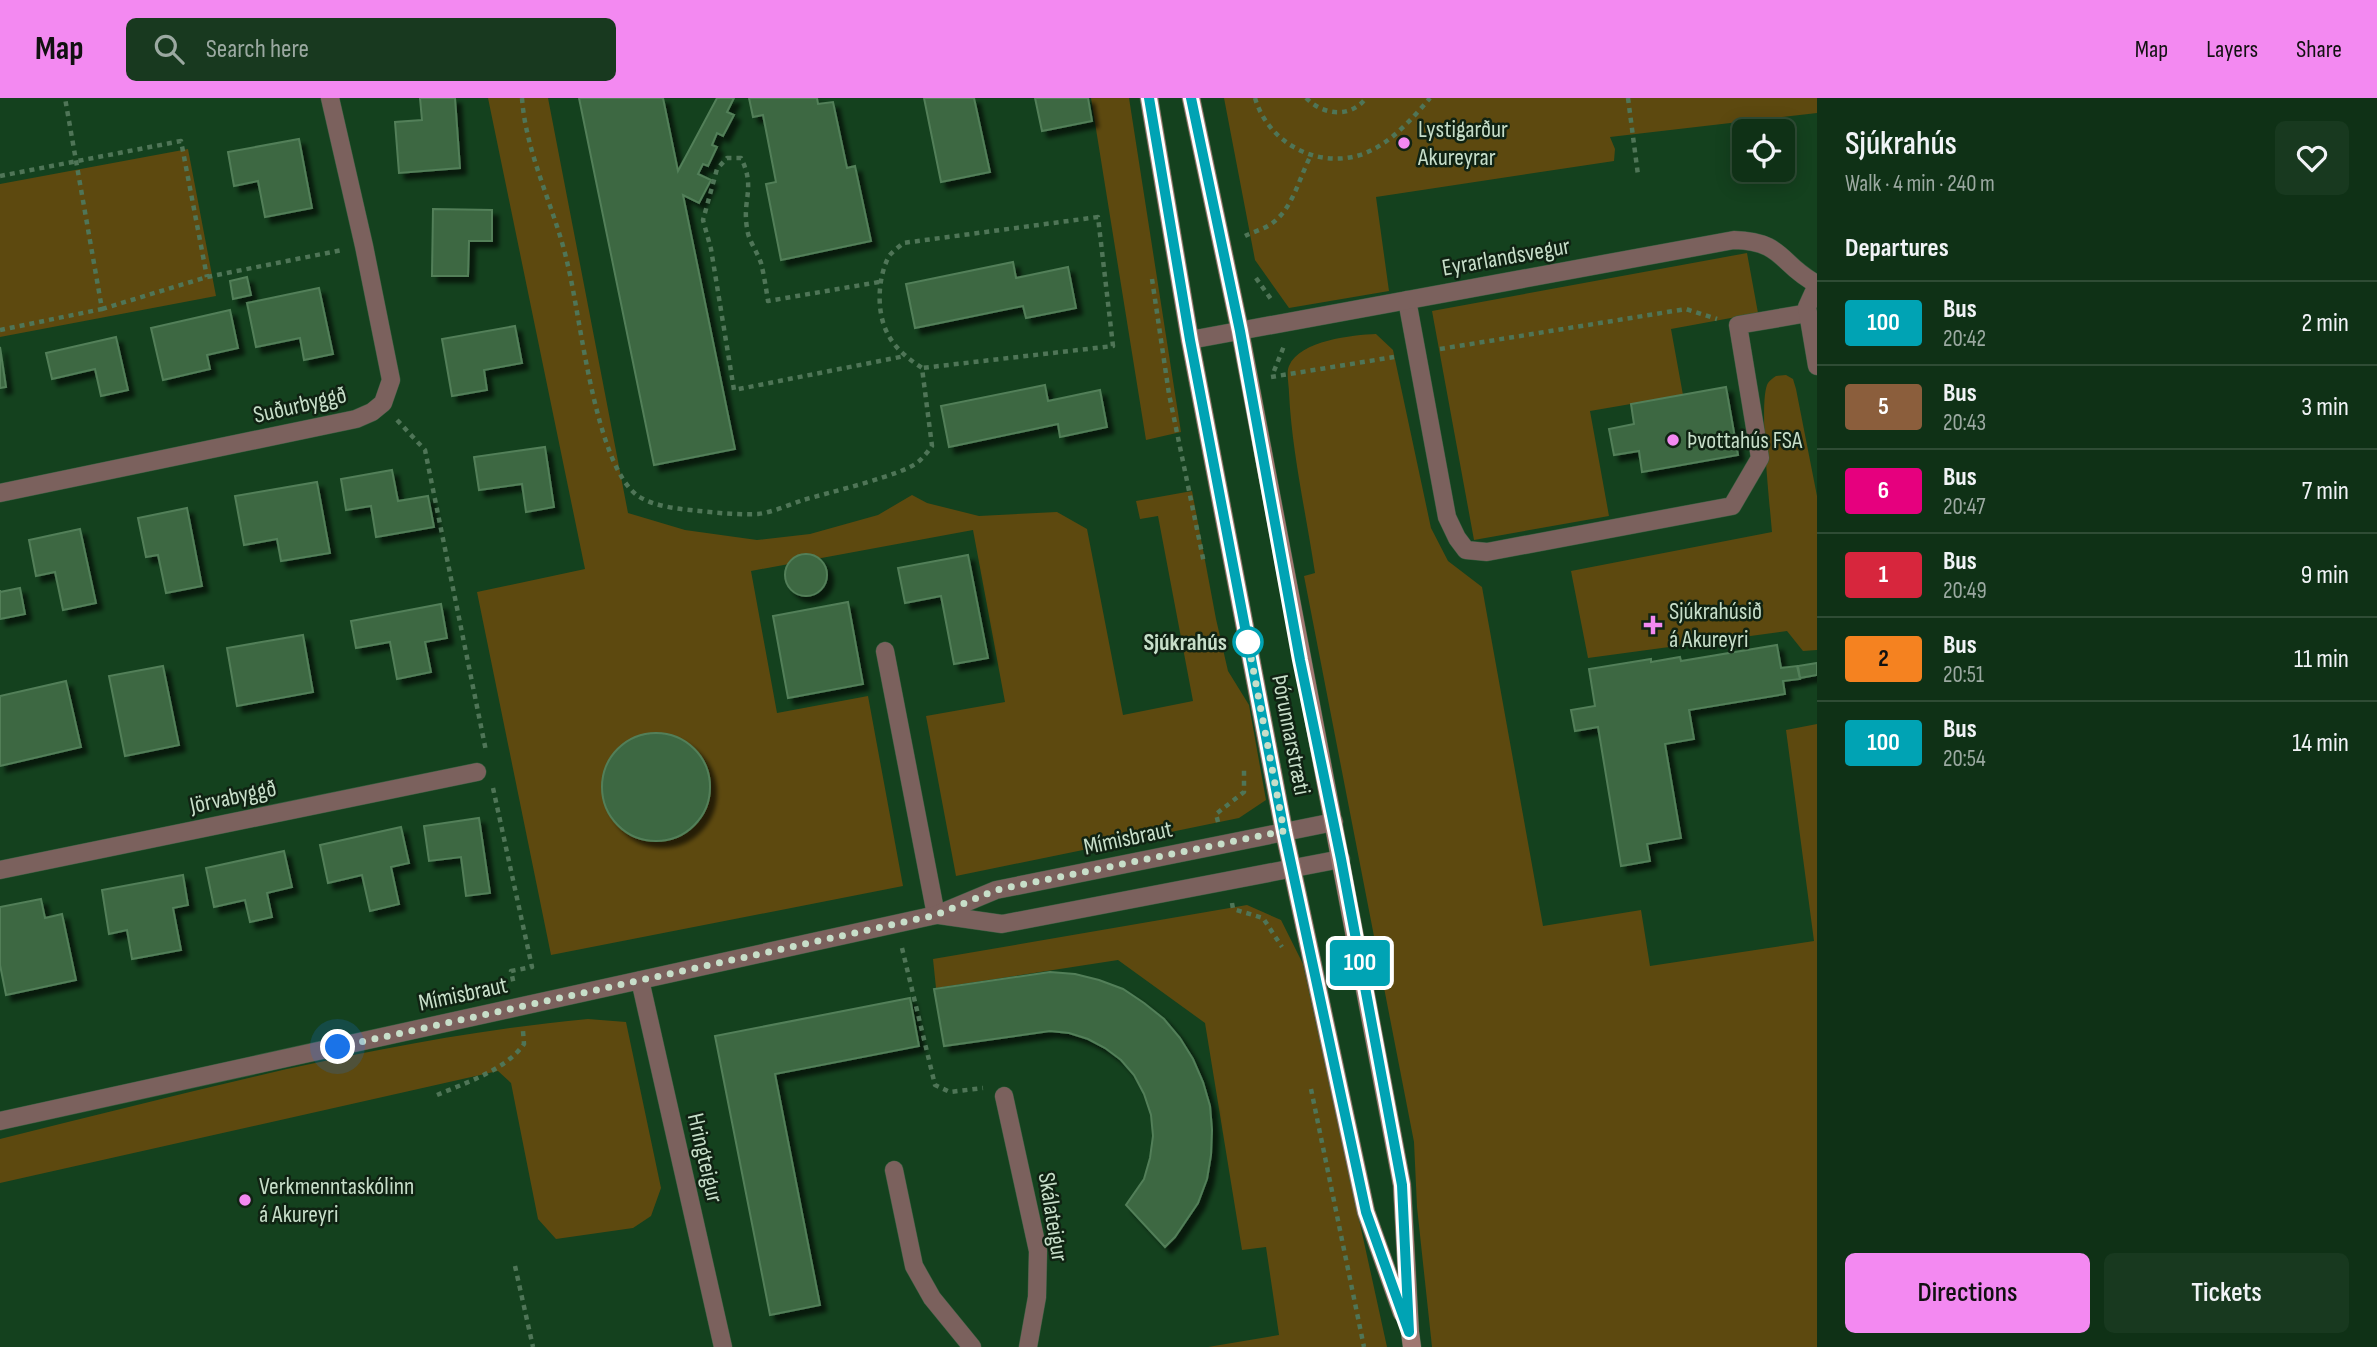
<!DOCTYPE html>
<meta charset="utf-8">
<style>
body{margin:0;font-family:"Sofia Sans Condensed",sans-serif;background:#18391f;color:#f1f3f6;height:100vh;display:flex;flex-direction:column;font-size:26px;white-space:nowrap}
*{box-sizing:border-box;margin:0}
p{font-size:23px;color:#9ba9a1}
.icon{flex:none;width:38px;height:38px;fill:none;stroke:currentColor;stroke-width:2;stroke-linecap:round;stroke-linejoin:round}
.map{position:relative;flex:1;overflow:hidden}
.details{display:flex;flex-direction:column;background:#0f3116;width:560px}
.details>*{flex:none}
.badge{padding:0 14px;border-radius:5px;font-size:24px;line-height:46px}
.fabs{position:absolute;left:1732px;top:21px;display:grid;gap:14px}
.fabs a{display:grid;place-items:center;width:63px;height:63px;border-radius:10px;background:#0f3116;box-shadow:0 4px 18px #0003,0 0 0 2px #2f4c35;font-size:35px}
.you{position:absolute;width:35px;height:35px;margin:-18px;border:5px solid #fff;border-radius:50%;background:#1a73e8;box-shadow:0 0 0 10px #1a73e833}
.map>.badge{position:absolute;translate:-50% -50%;box-shadow:0 0 0 4px #fff}
h2{padding:0 28px;font-size:26px;line-height:63px}
.round{display:grid;place-items:center;flex:none;width:74px;height:74px;border-radius:10px;background:#18391f}
.headline{display:flex;align-items:center;justify-content:space-between;height:119px;padding:0 28px}
h1{font-size:33px;font-weight:600;line-height:52px}
.cta{display:flex;gap:14px;margin-top:auto;padding:14px 28px}
.cta a{flex:1;height:80px;border-radius:10px;background:#f389f1;color:#111;font-size:28px;font-weight:600;line-height:80px;text-align:center}
.cta a+a{background:#18391f;color:#f1f3f6}
ul{padding:0;list-style:none}
li{display:flex;align-items:center;gap:21px;height:84px;padding:0 28px;border-top:2px solid #2f4c35}
li div{flex:1}
li b{display:block;font-size:26px}
li em{font-style:normal}
li .badge{min-width:77px;font-weight:700;text-align:center}
header{display:flex;align-items:center;gap:42px;box-sizing:border-box;height:98px;padding:0 35px;background:#f389f1;color:#111}
header strong{font-size:33px}
nav{display:flex;gap:38px;margin-inline-start:auto;font-size:24px}
.search{width:490px;height:63px;background:#18391f;display:flex;align-items:center;gap:18px;box-sizing:border-box;padding:0 24px;border-radius:10px;color:#9ba9a1;font-size:26px}
main{display:flex;flex:1;min-height:0}
.map>svg:first-child{display:block}
</style>
<header>
<strong>Map</strong>
<div class="search"><svg class="icon" aria-label="search" viewBox="0 0 24 24"><circle cx="10" cy="10" r="6"/><path d="M15 15l6 6"/></svg>Search here</div>
<nav><a>Map</a><a>Layers</a><a>Share</a></nav>
</header>
<main>
<div class="map">
<svg width="1817" height="1249" viewBox="0 0 1817 1249">
<defs>
<filter id="shadow"><feDropShadow dx="6" dy="6" stdDeviation="2" flood-color="#0009"/></filter>
</defs>
<rect width="100%" height="100%" fill="#14411e"/>
<path fill="#5d490f" d="M488,0H548L628,415L685,432L757,442L810,436L878,417L912,397L927,405L979,418L1057,414L1087,431L1123,617L1193,603L1158,418L1140,421L1136,403L1192,393L1216,521L1228,573L1249,607L1266,702L1239,720L956,778L926,618L1005,604L973,432L751,473L777,615L868,598L903,788L551,857L477,494L585,471Z
M1091,0H1129L1181,334L1146,342Z
M1224,0H1817V15L1610,39L1615,51L1614,63L1376,99L1389,193L1289,210L1255,162Z
M188,51L216,198L0,239V86Z
M1747,155L1758,215L1671,231L1683,297L1590,313L1609,418L1474,442L1432,213Z
M1376,236L1393,252L1431,430L1448,463L1482,489L1543,828L1641,812L1650,868L1814,843L1786,632L1817,626V1249H1432L1417,1109L1414,1044L1304,478L1315,475C1306,415 1292,355 1289,295C1289,287 1286,275 1289,268C1300,242 1353,237 1376,236Z
M1786,277L1793,281L1796,291L1817,398V552L1803,553L1787,533L1588,560L1571,473L1772,434C1770,409 1758,301 1768,285C1770,282 1773,280 1776,278Z
M1247,807L1281,822L1303,866L1387,1249H1208L1279,1237L1266,1149L1242,1152L1205,925L1118,862L936,890L933,861Z
M588,921L626,924L661,1090L651,1118L633,1130L556,1141L538,1121L511,985L498,973L0,1085V1041C194,993 388,940 588,921Z"/>
<path fill="#3c6843" stroke="#527f59" stroke-width="2" filter="url(#shadow)" d="M420,0H455L460,70L399,75L395,24L422,22Z
M579,0H663L678,73L717,0H734L727,14L734,17L723,38L717,35L712,47L717,49L708,68L703,66L698,76L711,82L699,105L683,97L735,351L654,367Z
M749,0H817L818,6L833,4L847,70L855,68L871,143L781,162L766,86L776,84L763,17L753,19Z
M924,0H974L990,74L941,84Z
M1035,0H1088L1092,23L1042,33Z
M299,41L312,110L265,119L258,83L234,88L228,54Z
M433,111L492,112V143H469L468,178H432Z
M1013,164L1016,180L1068,169L1076,210L1026,220L1023,208L915,230L906,186Z
M247,179L251,197L233,201L230,183Z
M319,190L333,256L304,262L300,240L256,249L247,205Z
M230,212L238,250L207,257L210,271L163,282L151,230Z
M515,228L522,265L484,272L487,292L452,298L442,241Z
M116,239L128,292L101,298L95,271L52,281L46,255Z
M0,249L6,289L0,290Z
M1045,287L1048,303L1100,292L1107,329L1060,339L1058,326L949,349L941,308Z
M1726,289L1738,357L1642,374L1639,353L1614,357L1609,331L1634,326L1631,306Z
M545,349L554,409L526,414L522,386L479,392L474,359Z
M392,372L398,403L428,398L434,429L376,439L371,408L346,412L341,381Z
M317,384L330,455L281,463L277,441L244,447L235,398Z
M187,410L202,488L166,495L158,457L146,459L138,420Z
M80,431L96,505L63,512L55,474L36,478L29,442Z
M785 477a21 21 0 1 1 42 0a21 21 0 1 1-42 0Z
M968,457L988,560L954,566L941,498L905,505L898,470Z
M20,490L25,516L0,521V492V494Z
M848,504L863,586L788,600L773,518Z
M441,506L447,540L425,544L431,574L397,581L390,544L356,550L351,523Z
M303,537L313,594L237,608L227,550Z
M1777,547L1781,570L1797,568L1800,581L1783,583L1785,596L1689,612L1694,641L1665,646L1681,740L1647,746L1650,763L1621,768L1598,629L1575,633L1571,612L1595,608L1589,571L1651,561V564L1680,559L1681,563Z
M1817,565V577L1800,580L1798,568Z
M163,568L179,647L125,658L109,578Z
M66,583L81,649L0,668V598Z
M602 689a54 54 0 1 1 108 0a54 54 0 1 1-108 0Z
M479,720L490,795L466,798L461,759L429,763L424,728Z
M401,729L409,765L391,769L399,806L370,813L362,777L328,785L320,747Z
M284,753L292,789L267,795L272,819L250,824L245,802L214,809L206,770Z
M183,777L188,807L173,810L181,852L132,861L127,832L109,836L102,792Z
M41,801L45,820L62,816L76,882L6,897L0,867V809Z
M1050,874L1075,876L1099,882L1123,891L1144,905L1164,921L1180,940L1193,961L1203,984L1210,1008L1212,1032L1211,1057L1207,1081L1198,1105L1175,1139L1165,1149L1126,1107L1144,1081L1150,1060L1153,1038L1151,1017L1144,996L1134,977L1121,962L1105,950L1088,941L1069,935L1050,933L944,948L934,891Z
M910,900L919,948L775,976L820,1207L770,1217L715,938Z"/>
<g fill="none" stroke-linecap="round" stroke-linejoin="round">
<g stroke="#345d3d" stroke-width="19">
<path id="lane" d="M1407,202L1447,419L1457,440L1466,452L1487,454L1732,408L1760,360L1738,227L1808,215
M885,553L936,817
M1004,998L1038,1153L1037,1199L1028,1249
M894,1072L914,1168L932,1200L972,1249"/>
</g>
<g stroke="#345d3d" stroke-width="19">
<path id="street" d="M1817,187L1807,209L1817,268
M1190,242L1734,142C1784,143 1780,167 1817,186
M0,395L356,321L372,314L383,305L391,282L364,148L330,0
M0,772L477,674
M939,817L1002,826L1341,761
M640,882L723,1249
M0,1023L936,817L996,792L1334,724"/>
</g>
<g stroke="#345d3d" stroke-width="19">
<path id="secondary" d="M1149,0L1190,242L1284,733L1366,1114L1402,1215
M1191,0L1240,233L1402,1087L1410,1234L1412,1249"/>
</g>
<path stroke="#4f7557" stroke-width="4.5" stroke-dasharray="5 5" stroke-linecap="butt" d="M522,0C526,58 556,112 568,168C581,221 595,367 638,398C655,409 680,411 699,413C719,415 738,417 758,416C773,414 789,407 803,402C827,395 903,377 918,364C924,359 928,353 932,348L922,270C910,262 898,253 890,240C876,218 877,183 888,160C891,154 898,150 903,145L1098,119L1113,248L922,270
M1255,0C1268,45 1318,72 1363,56C1390,46 1412,21 1430,0
M1306,0C1323,17 1350,21 1366,0
M1628,0L1638,77
M0,78L181,43L207,179
M1245,138C1253,134 1264,131 1271,126C1293,111 1299,80 1311,57
M1256,180L1273,204
M1152,181L1169,296L1204,465
M879,184L768,203C766,190 764,177 761,165C757,153 748,142 747,130C742,101 756,90 741,60H727L717,71L703,122L711,151L734,292L905,258
M102,211L207,179L342,152
M0,232L102,211L65,0
M1440,251L1686,211L1717,221
M1274,273L1284,248
M1271,279L1394,259
M397,322L425,352L486,653
M493,690L532,869L511,873L514,887
M1218,724L1216,716L1244,694V669
M1232,805L1233,811L1263,820L1282,849
M902,850L935,987L950,994L983,990
M1311,991L1364,1249
M437,997C465,985 506,972 524,946L523,933
M515,1168L533,1249"/>
<use href="#lane" stroke="#7b615d" stroke-width="18"/>
<use href="#street" stroke="#7b615d" stroke-width="18"/>
<use href="#secondary" stroke="#a07872" stroke-width="18"/>
</g>
<g fill="none" stroke-linecap="round" stroke-linejoin="round">
<g stroke="#fff" stroke-width="16">
<path id="line" d="M1149,0L1190,242L1284,733L1366,1114L1409,1234L1402,1087L1341,761L1300,562L1240,233L1191,0"/>
</g>
<use href="#line" stroke="#00a3b4" stroke-width="10"/>
<path stroke="#c7dec9" stroke-width="7" stroke-dasharray="0 12.6" d="M338,949L936,817L996,792L1284,733L1248,544"/>
</g>
<g fill="#f389f1" stroke="#102313" stroke-width="2.5">
<circle cx="1404" cy="45" r="7"/>
<circle cx="1673" cy="342" r="7"/>
<path d="M1649.5 516.5h7v7h7v7h-7v7h-7v-7h-7v-7h7z"/>
<circle cx="245" cy="1102" r="7"/>
</g>
<circle fill="#fff" stroke="#00a3b4" stroke-width="3.5" cx="1248" cy="544" r="14"/>
<g text-anchor="middle" dominant-baseline="central" stroke-width="5" stroke-linejoin="round" paint-order="stroke">
<g font-size="24" fill="#c7dec9" stroke="#102313" text-anchor="start">
<text x="1418" y="31">Lystigarður<tspan x="1418" dy="28">Akureyrar</tspan></text>
<text x="1687" y="342">Þvottahús FSA</text>
<text x="1669" y="513">Sjúkrahúsið<tspan x="1669" dy="28">á Akureyri</tspan></text>
<text x="259" y="1088">Verkmenntaskólinn<tspan x="259" dy="28">á Akureyri</tspan></text>
</g>
<g font-size="24" fill="#c7dec9" stroke="#102313">
<text transform="translate(1506 159) rotate(-10)">Eyrarlandsvegur</text>
<text transform="translate(300 307) rotate(-13)">Suðurbyggð</text>
<text transform="translate(1291 637) rotate(79)">Þórunnarstræti</text>
<text transform="translate(233 699) rotate(-12)">Jörvabyggð</text>
<text transform="translate(1128 740) rotate(-12)">Mímisbraut</text>
<text transform="translate(463 896) rotate(-12)">Mímisbraut</text>
<text transform="translate(705 1060) rotate(77)">Hringteigur</text>
<text transform="translate(1053 1119) rotate(81)">Skálateigur</text>
</g>
<g font-size="24" font-weight="bold" fill="#c7dec9" stroke="#102313" text-anchor="end">
<text x="1227" y="544">Sjúkrahús</text>
</g>
</g>
</svg>
<div class="fabs">
<a><svg class="icon" aria-label="locate" viewBox="0 0 24 24"><circle cx="12" cy="12" r="6"/><path d="M12 2v4M12 18v4M2 12h4M18 12h4"/></svg></a>
</div>
<div class="you" style="left:338px;top:949px"></div>
<b class="badge" style="left:1360px;top:865px;background:#00a3b4;color:#fff">100</b>
</div>
<section class="details">
<div class="headline"><div><h1>Sjúkrahús</h1><p>Walk · 4 min · 240 m</p></div><a class="round"><svg class="icon" aria-label="heart" viewBox="0 0 24 24"><path d="M12 20l-8-8c-3-5 5-10 8-4 3-6 11-1 8 4z"/></svg></a></div>
<h2>Departures</h2>
<ul>
<li><span class="badge" style="background:#00a3b4;color:#fff">100</span><div><b>Bus</b><p>20:42</p></div><em>2 min</em></li>
<li><span class="badge" style="background:#8b5e3c;color:#fff">5</span><div><b>Bus</b><p>20:43</p></div><em>3 min</em></li>
<li><span class="badge" style="background:#e6007e;color:#fff">6</span><div><b>Bus</b><p>20:47</p></div><em>7 min</em></li>
<li><span class="badge" style="background:#d7263d;color:#fff">1</span><div><b>Bus</b><p>20:49</p></div><em>9 min</em></li>
<li><span class="badge" style="background:#f58220;color:#111">2</span><div><b>Bus</b><p>20:51</p></div><em>11 min</em></li>
<li><span class="badge" style="background:#00a3b4;color:#fff">100</span><div><b>Bus</b><p>20:54</p></div><em>14 min</em></li>
</ul>
<div class="cta"><a>Directions</a><a>Tickets</a></div>
</section>
</main>
